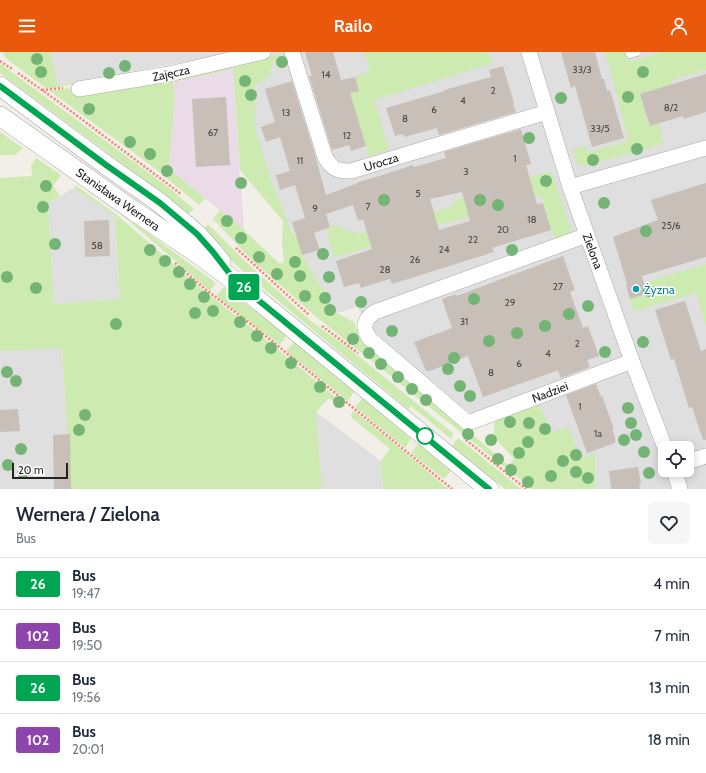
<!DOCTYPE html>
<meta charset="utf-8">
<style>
body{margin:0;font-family:Cabin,sans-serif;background:#f6f6f7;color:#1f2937;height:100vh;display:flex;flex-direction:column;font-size:15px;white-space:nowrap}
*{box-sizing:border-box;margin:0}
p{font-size:13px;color:#747a83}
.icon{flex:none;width:22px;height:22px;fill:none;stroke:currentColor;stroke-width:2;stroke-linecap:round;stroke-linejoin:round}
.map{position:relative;height:437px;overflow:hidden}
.details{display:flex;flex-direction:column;background:#fff;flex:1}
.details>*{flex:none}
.badge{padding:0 8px;border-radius:3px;font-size:14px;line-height:26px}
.fabs{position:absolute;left:658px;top:389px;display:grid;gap:8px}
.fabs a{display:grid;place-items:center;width:36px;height:36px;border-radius:6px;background:#fff;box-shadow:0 2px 10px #0003;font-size:20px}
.scale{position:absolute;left:12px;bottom:10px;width:56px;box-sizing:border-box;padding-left:4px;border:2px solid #222;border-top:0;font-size:11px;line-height:14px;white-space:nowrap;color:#222;-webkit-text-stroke:3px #fff;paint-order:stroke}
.map>.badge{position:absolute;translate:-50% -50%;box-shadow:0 0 0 2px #fff}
.round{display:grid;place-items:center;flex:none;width:42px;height:42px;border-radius:6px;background:#f6f6f7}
.headline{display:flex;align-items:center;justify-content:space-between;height:68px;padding:0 16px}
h1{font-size:19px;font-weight:600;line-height:30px}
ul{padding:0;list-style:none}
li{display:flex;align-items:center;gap:12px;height:52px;padding:0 16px;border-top:1px solid #e0e1e3}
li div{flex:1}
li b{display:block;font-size:15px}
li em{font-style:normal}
li .badge{min-width:44px;font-weight:700;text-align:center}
header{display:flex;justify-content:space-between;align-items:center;height:52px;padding:0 16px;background:#ea580c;color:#fff;font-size:18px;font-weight:600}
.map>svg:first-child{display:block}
</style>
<header><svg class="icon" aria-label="menu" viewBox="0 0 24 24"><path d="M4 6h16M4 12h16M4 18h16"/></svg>Railo<svg class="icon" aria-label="person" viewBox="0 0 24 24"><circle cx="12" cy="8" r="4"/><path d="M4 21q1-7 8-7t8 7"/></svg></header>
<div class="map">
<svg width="706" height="437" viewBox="0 0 706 437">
<rect width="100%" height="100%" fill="#f2efe9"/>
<path fill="#e0dfdf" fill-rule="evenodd" d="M50,0H706V437H596L595,402L535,423L494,382L495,369L468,360L374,282L357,255L337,261L302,203L297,185L240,118L233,17L235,1L56,33ZM665,396H687V418H665Z
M74,136L115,164L120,247L54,252L48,151Z
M62,295L71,437H0V299Z
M316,360L381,409L383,437H322Z"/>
<path fill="#ebdbe8" d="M233,17L237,82L244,178L169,117L175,44L173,30Z"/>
<path fill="#cdebb0" d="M2,0H50L57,33L130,20V22L47,37L8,8Z
M364,0H486L494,11L374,48L389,98L369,104L356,63L327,48L359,39L355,25L370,19Z
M605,0H627L630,10L662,0H706V18L672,28L673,32L640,42L649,73L658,71L664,92L585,114L576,111L572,98L586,94L588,100L629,89Z
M283,2H287L286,6L274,9L268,26L255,32V76L270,125L291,179L297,185L302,203L337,261L354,270L360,287L362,290L377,301L508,413L514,407L493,384L494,382L495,369L539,352L552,381L568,375L581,406L595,401L596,437H532L314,263L249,205L213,167L220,158L244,178L280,212L284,209L282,191L283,169L240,118L233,17L173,30L175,44L169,117L205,146L199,153L153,115L50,39L68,36L81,44L100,39L168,31L192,23L229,15Z
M0,13H2L168,135L194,157L187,163L151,133L0,21Z
M0,80L23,96L15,103H0Z
M36,106L61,123L53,134L60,144L48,151L54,252L120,247L115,164L74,136L75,133L117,163L202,237L254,278L345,353L342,356L329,346L316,360L322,437H71L62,296L0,299V126L32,124L31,114Z
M551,119L572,180L555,186L551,178L540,142L334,206L326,176L335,173L359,182L448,156L458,147L463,146Z
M121,162H122L216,231L214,234L210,239Z
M208,172L245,209L305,264L321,277L345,293L454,382L451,387L411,354L408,357L247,223L231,208L202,179Z
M706,212V274L696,241L634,259L630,247L647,242L643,231Z
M224,235L286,283L284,288L280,293L216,244Z
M294,290L354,340L348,349L286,299Z
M363,346L411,387L405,396L355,355Z
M354,359L394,391L448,437H383L381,409L390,397L351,365V362Z
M458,386L521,437H505L452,394Z
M418,392L451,419L444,427L411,401Z"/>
<path fill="#c7bfb8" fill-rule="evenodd" d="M305,0H333L341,28L355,25L359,39L350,41L366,94L351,99L349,93L332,98L309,24H312Z
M561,0H595L602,27H604L607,39L610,38L624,86L592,95L575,34L571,36Z
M503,14L514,51L513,52L516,60L439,83L437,76L404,85L403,82L395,84L386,56L445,39L444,38L491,25L489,18Z
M706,22V60L684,67L683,64L650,74L640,42Z
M292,29L315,103L326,143L358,131V130L373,126L413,113L414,115L446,106L444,100L521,77L531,112L526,113L537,152L543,151L551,178L492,196L494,200L392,232L390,227L361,236L359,231L344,235L336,209L372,197L363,167L358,169L353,153L326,162L330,175L314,181L320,198L302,203L292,170L305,166L295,133L280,138L276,123L290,119L280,85L266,90L261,75L275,70L265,37ZM462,140L470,169L439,178L430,147Z
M226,45L230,113L196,115L192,47Z
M706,131V205L642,224L647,242L630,247L626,233L627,232L613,185L658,168L651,148Z
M109,168L110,204L85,205L84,169Z
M563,204L575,238L570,240L583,276L588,274L599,304L587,308L590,315L561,326L558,318L556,319L483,345L468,304L430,319H426L414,290L452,276L442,247L456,242L457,244L488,232Z
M685,249L701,299L706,297V388H703L692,355L689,356L674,307L671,308L655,258Z
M596,332L601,345L602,344L614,377H612L615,385V391L587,401L566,343Z
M18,357L20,379L0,380V358Z
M70,382L71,437H54L53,383Z
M638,415L641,432H639L640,437H611L609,419Z"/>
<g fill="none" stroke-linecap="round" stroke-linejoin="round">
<g stroke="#a9a9a9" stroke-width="9">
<path id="service" d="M630,2L637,0"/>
</g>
<g stroke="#a9a9a9" stroke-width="16">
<path id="minor" d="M292,0L325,105C333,118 337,119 351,119L547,60
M529,0L570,135L632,309L665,396
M79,37L169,22L263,0
M570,135L706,96
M587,183L375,260C363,268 362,276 370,287L468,371L632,309
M687,410L706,404
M674,418L680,437"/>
</g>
<g stroke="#a9a9a9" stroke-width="20">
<path id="tertiary" d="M0,34L106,113L160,151L197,182L213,200L221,210
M0,64L134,159L198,202L236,230L489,437"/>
</g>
<path stroke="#fa8072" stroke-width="2.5" stroke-dasharray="2 2" stroke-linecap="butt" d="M0,9L12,17
M18,21L56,48L181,142
M42,38L63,36
M236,196L309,263
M175,211L205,237L256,276L452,437
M322,274L358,301
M466,388L526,437"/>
<use href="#service" stroke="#fff" stroke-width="8"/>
<use href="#minor" stroke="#fff" stroke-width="15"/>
<use href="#tertiary" stroke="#fff" stroke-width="19"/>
</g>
<g fill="#74b475">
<circle cx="37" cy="7" r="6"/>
<circle cx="282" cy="10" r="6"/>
<circle cx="125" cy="14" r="6"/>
<circle cx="41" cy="20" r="6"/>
<circle cx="643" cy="20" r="6"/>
<circle cx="109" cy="21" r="6"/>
<circle cx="245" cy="29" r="6"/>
<circle cx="251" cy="43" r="6"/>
<circle cx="628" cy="45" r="6"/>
<circle cx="561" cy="46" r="6"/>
<circle cx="89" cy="57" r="6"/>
<circle cx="529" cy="86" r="6"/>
<circle cx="130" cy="90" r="6"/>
<circle cx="637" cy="97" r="6"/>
<circle cx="150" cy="102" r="6"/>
<circle cx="593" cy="108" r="6"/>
<circle cx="167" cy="119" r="6"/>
<circle cx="546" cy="129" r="6"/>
<circle cx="241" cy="131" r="6"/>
<circle cx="46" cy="134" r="6"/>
<circle cx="384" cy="148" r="6"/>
<circle cx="480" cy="148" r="6"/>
<circle cx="604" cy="151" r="6"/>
<circle cx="498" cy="153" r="6"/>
<circle cx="43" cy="155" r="6"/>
<circle cx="227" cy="169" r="6"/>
<circle cx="646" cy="179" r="6"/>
<circle cx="241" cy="186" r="6"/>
<circle cx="55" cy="192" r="6"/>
<circle cx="150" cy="198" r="6"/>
<circle cx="512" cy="198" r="6"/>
<circle cx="323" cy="202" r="6"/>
<circle cx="259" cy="205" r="6"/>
<circle cx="165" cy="209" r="6"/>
<circle cx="295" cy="210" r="6"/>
<circle cx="179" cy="220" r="6"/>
<circle cx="277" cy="222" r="6"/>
<circle cx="300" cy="224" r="6"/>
<circle cx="7" cy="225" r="6"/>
<circle cx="329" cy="225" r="6"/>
<circle cx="190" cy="232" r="6"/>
<circle cx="36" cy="236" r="6"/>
<circle cx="649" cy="239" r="6"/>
<circle cx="305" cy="244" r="6"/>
<circle cx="204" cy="245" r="6"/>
<circle cx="325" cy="246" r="6"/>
<circle cx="474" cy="247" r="6"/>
<circle cx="361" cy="250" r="6"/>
<circle cx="588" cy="254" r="6"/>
<circle cx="330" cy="258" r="6"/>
<circle cx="213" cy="259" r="6"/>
<circle cx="195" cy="261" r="6"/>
<circle cx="569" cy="262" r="6"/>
<circle cx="240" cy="270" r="6"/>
<circle cx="116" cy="272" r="6"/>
<circle cx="545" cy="274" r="6"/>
<circle cx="392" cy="279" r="6"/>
<circle cx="517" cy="281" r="6"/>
<circle cx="257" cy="284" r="6"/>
<circle cx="353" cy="287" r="6"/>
<circle cx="489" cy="289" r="6"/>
<circle cx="643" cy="290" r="6"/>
<circle cx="271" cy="296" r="6"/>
<circle cx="605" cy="300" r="6"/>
<circle cx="369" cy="301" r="6"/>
<circle cx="454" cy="306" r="6"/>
<circle cx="291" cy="311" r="6"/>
<circle cx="381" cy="312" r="6"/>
<circle cx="448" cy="317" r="6"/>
<circle cx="7" cy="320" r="6"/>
<circle cx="398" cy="325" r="6"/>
<circle cx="16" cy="329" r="6"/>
<circle cx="460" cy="334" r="6"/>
<circle cx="320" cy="335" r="6"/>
<circle cx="412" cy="337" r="6"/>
<circle cx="470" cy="344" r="6"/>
<circle cx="426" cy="348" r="6"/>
<circle cx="339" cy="350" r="6"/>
<circle cx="628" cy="356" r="6"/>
<circle cx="85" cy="363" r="6"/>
<circle cx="510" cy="370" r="6"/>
<circle cx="529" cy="371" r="6"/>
<circle cx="631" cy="371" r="6"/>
<circle cx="545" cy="377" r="6"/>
<circle cx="79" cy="378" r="6"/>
<circle cx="468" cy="382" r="6"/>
<circle cx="636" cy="383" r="6"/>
<circle cx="491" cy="388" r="6"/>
<circle cx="624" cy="388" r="6"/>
<circle cx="528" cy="390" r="6"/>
<circle cx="21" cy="397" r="6"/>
<circle cx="644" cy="400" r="6"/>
<circle cx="519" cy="401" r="6"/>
<circle cx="576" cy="403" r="6"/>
<circle cx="498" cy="407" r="6"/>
<circle cx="563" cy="409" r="6"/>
<circle cx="8" cy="413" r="6"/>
<circle cx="511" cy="418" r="6"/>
<circle cx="576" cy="420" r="6"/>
<circle cx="23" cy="421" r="6"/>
<circle cx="649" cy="421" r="6"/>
<circle cx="551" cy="424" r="6"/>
<circle cx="588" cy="426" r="6"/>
<circle cx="528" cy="430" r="6"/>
</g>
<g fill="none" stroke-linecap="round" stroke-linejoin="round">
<g stroke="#fff" stroke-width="9">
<path id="line" d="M0,34L106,113L160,151L197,182L213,200L236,230L489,437"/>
</g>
<use href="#line" stroke="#00a651" stroke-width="6"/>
</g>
<circle fill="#0f9aa8" stroke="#fff" stroke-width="1.5" cx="636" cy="237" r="4"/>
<circle fill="#fff" stroke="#00a651" stroke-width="2" cx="425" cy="384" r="8"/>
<g text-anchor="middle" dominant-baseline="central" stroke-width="3" stroke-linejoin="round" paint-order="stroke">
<g font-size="10" fill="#4b4948">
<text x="582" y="17">33/3</text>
<text x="326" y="22">14</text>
<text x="493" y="38">2</text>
<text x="463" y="48">4</text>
<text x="671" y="55">8/2</text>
<text x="434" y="57">6</text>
<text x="286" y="60">13</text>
<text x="405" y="66">8</text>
<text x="600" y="76">33/5</text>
<text x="213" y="80">67</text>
<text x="347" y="83">12</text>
<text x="515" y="106">1</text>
<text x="300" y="108">11</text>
<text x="466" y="119">3</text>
<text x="418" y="141">5</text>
<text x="368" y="154">7</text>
<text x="315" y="156">9</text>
<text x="532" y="167">18</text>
<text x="671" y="173">25/6</text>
<text x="503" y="177">20</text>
<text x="473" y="187">22</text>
<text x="97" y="193">58</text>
<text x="444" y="197">24</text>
<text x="415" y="207">26</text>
<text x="385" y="217">28</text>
<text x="558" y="234">27</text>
<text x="510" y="250">29</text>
<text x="464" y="269">31</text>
<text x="577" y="291">2</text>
<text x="548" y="301">4</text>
<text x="519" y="311">6</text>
<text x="491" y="320">8</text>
<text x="580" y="354">1</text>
<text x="598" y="381">1a</text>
</g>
<g font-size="12" fill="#222" stroke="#fff">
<text transform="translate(171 21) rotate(-12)">Zajęcza</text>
<text transform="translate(381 110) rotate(-17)">Urocza</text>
<text transform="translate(118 147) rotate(35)">Stanisława Wernera</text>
<text transform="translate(593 199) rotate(70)">Zielona</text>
<text transform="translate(550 340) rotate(-21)">Nadziei</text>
</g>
<g font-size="12" fill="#0d838f" stroke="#fff" text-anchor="start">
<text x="644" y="237">Żyzna</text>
</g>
</g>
</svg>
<div class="fabs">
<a><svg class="icon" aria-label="locate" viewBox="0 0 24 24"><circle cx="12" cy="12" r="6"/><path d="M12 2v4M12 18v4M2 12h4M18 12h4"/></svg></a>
</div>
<div class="scale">20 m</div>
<b class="badge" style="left:244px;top:235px;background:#00a651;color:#fff">26</b>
</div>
<section class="details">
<div class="headline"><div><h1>Wernera / Zielona</h1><p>Bus</p></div><a class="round"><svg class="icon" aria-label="heart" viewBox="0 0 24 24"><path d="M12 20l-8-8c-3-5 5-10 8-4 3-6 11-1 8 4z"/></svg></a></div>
<ul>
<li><span class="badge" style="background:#00a651;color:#fff">26</span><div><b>Bus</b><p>19:47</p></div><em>4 min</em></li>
<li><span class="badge" style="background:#8e44ad;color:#fff">102</span><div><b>Bus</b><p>19:50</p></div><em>7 min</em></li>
<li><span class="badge" style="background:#00a651;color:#fff">26</span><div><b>Bus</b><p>19:56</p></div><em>13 min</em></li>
<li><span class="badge" style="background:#8e44ad;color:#fff">102</span><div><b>Bus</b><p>20:01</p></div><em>18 min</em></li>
</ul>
</section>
